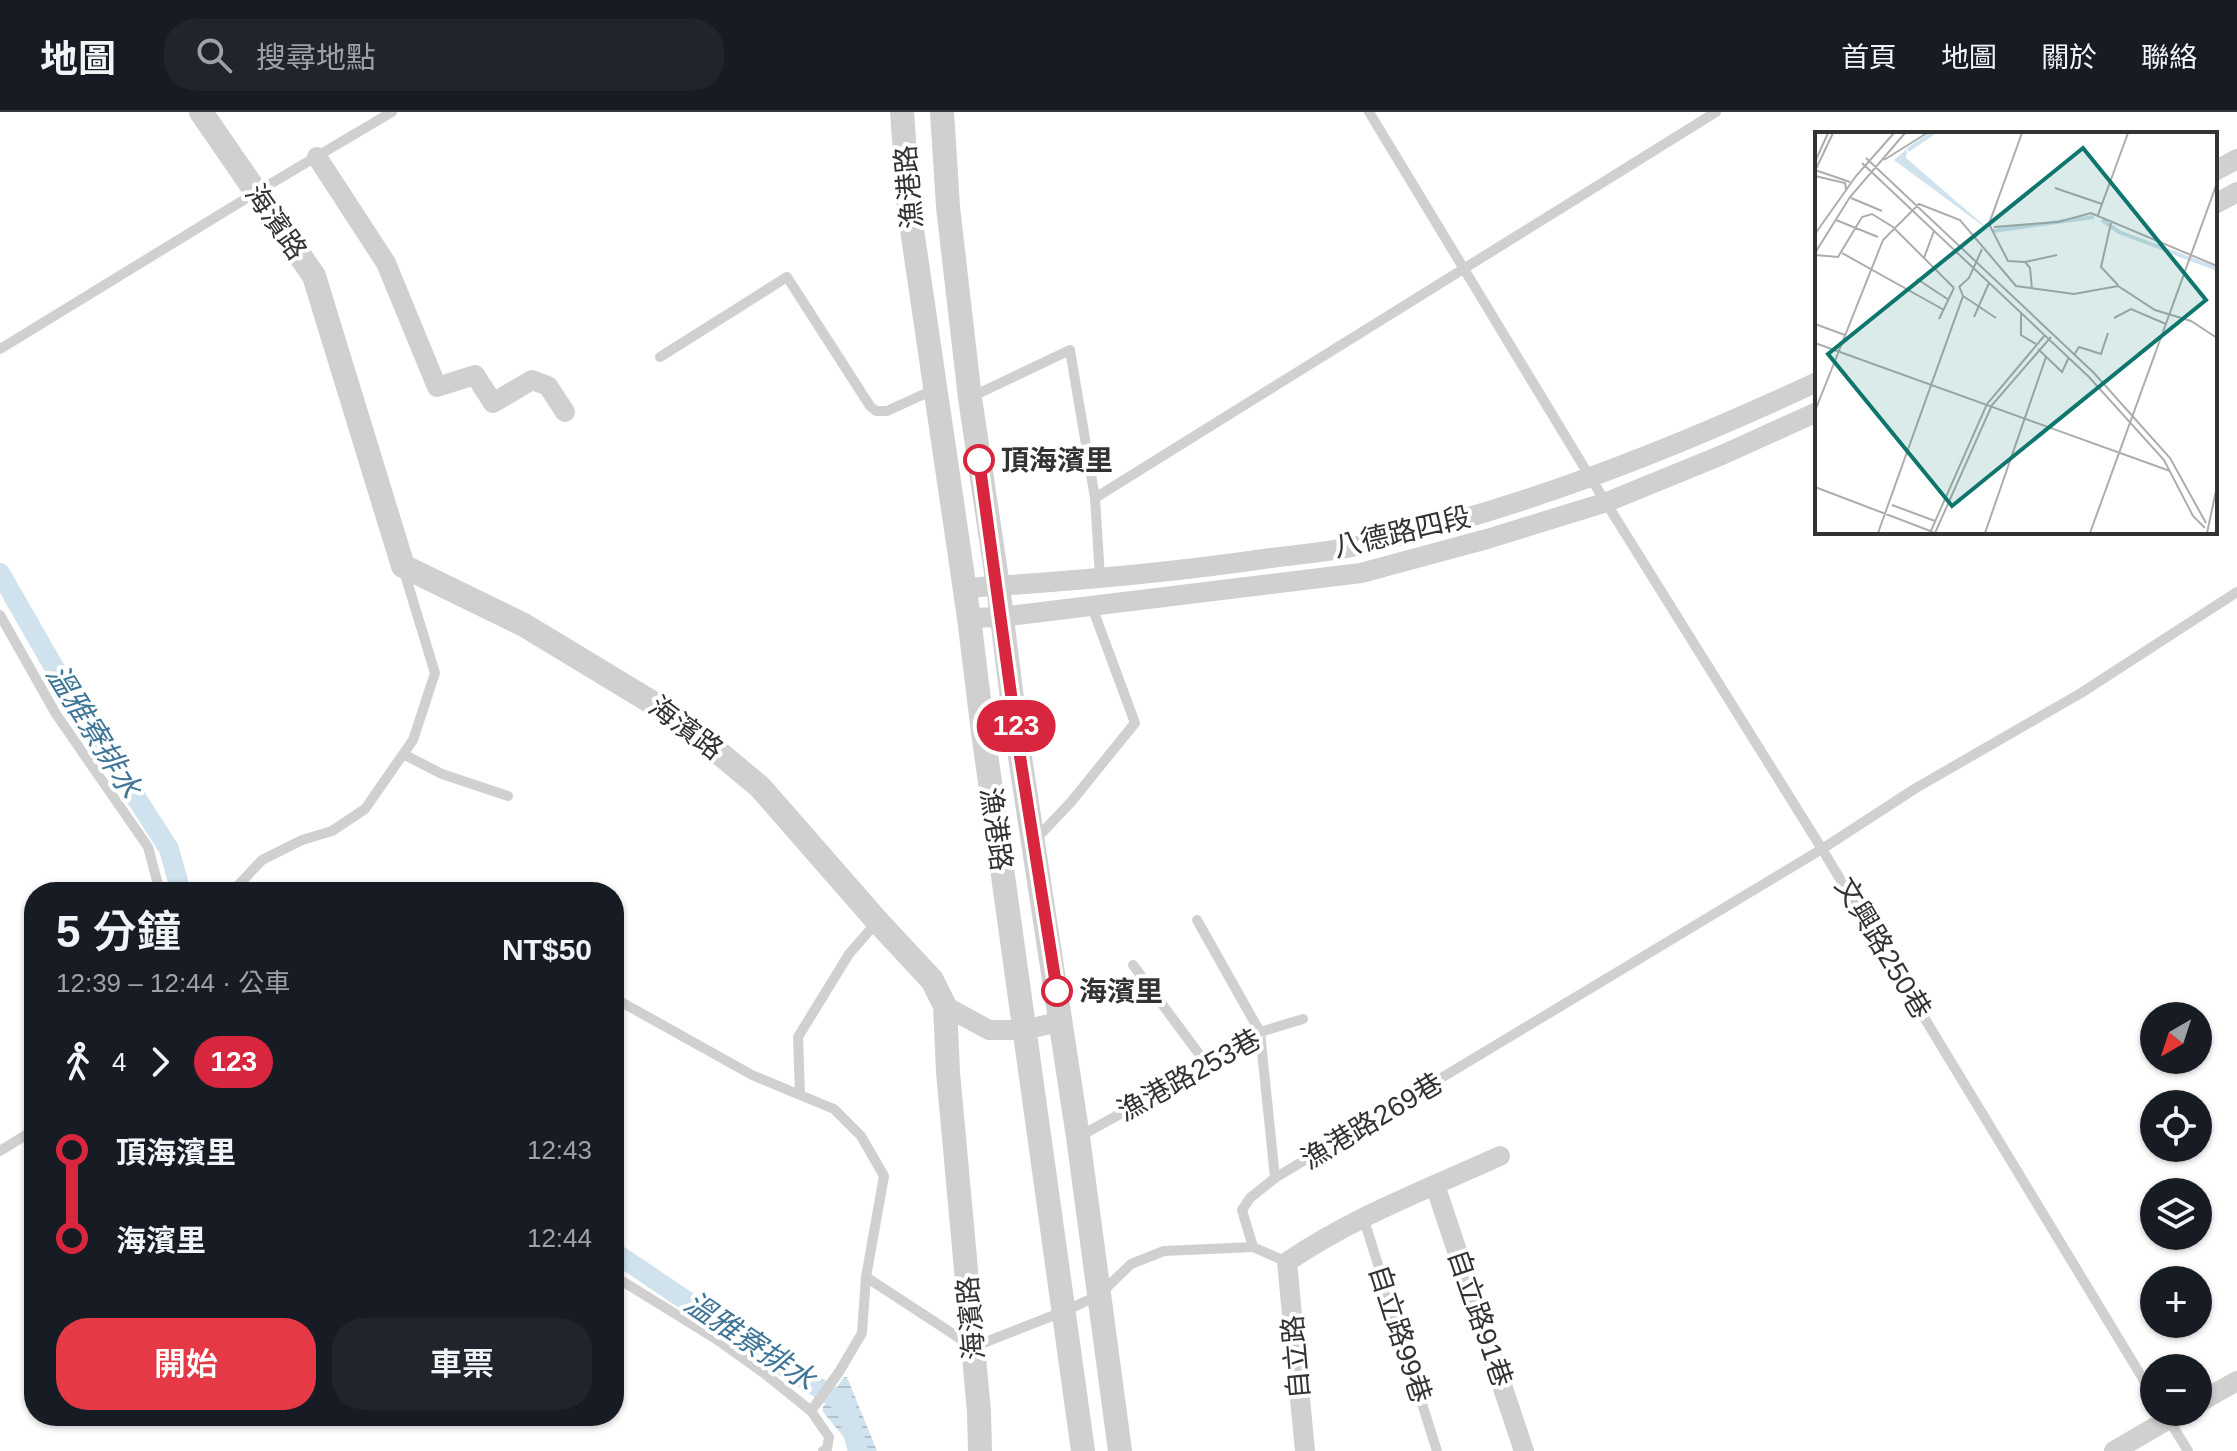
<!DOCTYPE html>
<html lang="zh-TW">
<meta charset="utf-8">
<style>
body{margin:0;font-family:Arial,"Noto Sans TC",sans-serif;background:#20242c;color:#f1f3f6;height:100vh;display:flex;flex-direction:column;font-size:30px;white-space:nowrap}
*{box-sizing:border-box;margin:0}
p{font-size:26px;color:#9ea1a6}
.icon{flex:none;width:44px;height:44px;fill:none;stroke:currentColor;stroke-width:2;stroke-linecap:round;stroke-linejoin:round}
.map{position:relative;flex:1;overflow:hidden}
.sheet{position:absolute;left:24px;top:770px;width:600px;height:544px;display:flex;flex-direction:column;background:#171b24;border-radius:32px;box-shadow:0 2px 6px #0004}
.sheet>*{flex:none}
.badge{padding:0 16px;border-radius:26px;font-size:28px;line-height:52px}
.needle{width:52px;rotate:219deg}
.controls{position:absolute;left:2140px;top:890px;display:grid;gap:16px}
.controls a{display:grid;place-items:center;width:72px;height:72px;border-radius:50%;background:#171b24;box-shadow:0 2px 6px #0004;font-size:40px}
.map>.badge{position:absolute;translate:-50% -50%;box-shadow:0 0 0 4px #fff}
.legs{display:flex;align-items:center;gap:12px;height:88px;padding:0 32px;font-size:26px}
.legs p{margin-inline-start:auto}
.head{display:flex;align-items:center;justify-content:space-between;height:136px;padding:0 32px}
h1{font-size:44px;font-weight:600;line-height:60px}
.button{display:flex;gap:16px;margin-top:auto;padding:16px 32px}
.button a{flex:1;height:92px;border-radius:32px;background:#e63946;color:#fff;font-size:32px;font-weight:600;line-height:92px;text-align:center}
.button a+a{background:#20242c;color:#f1f3f6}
ul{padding:0 32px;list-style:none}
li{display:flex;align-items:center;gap:28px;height:88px;font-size:30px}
li i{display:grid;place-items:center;width:12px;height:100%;margin:0 10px;background:currentColor}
li i::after{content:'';width:20px;height:20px;margin:-10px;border:6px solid;border-radius:50%;background:#171b24}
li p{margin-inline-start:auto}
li:first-child i{background:linear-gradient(#0000 50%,currentColor 0)}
li:last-child i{background:linear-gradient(currentColor 50%,#0000 0)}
header{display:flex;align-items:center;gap:48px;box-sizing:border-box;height:112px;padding:0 40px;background:#171b24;border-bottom:2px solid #363941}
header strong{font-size:38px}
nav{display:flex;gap:44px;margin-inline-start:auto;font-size:28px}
.search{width:560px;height:72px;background:#20242c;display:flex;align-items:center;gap:20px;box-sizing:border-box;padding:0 28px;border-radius:32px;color:#9ea1a6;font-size:30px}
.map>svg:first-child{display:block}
</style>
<header>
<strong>地圖</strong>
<div class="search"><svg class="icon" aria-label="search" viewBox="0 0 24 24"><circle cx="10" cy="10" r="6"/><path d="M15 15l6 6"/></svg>搜尋地點</div>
<nav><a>首頁</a><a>地圖</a><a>關於</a><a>聯絡</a></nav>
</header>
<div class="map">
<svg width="2237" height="1339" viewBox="0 0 2237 1339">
<defs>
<pattern id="water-rules" width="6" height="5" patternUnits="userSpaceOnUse" patternTransform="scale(2)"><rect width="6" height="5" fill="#cfe2ee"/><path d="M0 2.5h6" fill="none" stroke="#b2c2cd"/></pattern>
</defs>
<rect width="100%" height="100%" fill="#fff"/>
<path fill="url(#water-rules)" d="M844,1265H847L877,1339H851L848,1330L823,1300V1295Z"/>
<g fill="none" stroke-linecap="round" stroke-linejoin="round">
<path stroke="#cfe2ee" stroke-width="20" d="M0,461L67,578L169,737L181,780
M614,1140L786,1256L845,1292L858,1339"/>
<path stroke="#d0d0d0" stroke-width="10" d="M1369,0L1590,365L1822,737L2154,1285
M0,237L255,81L392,0
M660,245L787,165L870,294L876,299H887L933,278
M971,285L1070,238L1095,386L1100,465
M1095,386L1716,0
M0,503L56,602L148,735L160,780
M403,642L442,662L508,684
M1035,728L1071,690L1135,611L1092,495
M232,780L262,748L302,728L332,719L365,697L413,628L435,561L403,456
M1197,808L1260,920L1275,1066
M1133,853L1208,954
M614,886L752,963L800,983
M1080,1024L1208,954L1260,920L1303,907
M0,1039L34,1018
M1363,1105L1437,1339
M1253,1135L1242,1098L1250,1086L1275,1066L1822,737L1916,676L2081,581L2237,480
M614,1164L716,1227L765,1262L811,1299L829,1325L827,1337L823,1339
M866,1165L973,1235L1065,1199L1099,1183L1131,1152L1164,1139L1253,1135L1287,1150
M811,1299L839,1260L862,1221L866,1165L884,1064L861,1024L834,997L800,983L798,925L849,842L876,811
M2167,1305L2188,1339"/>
<path stroke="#d0d0d0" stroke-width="20" d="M317,45L386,151L437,275L475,263L493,291L532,268L548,274L565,300
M2215,59L2237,47
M2215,92L2237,80
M963,476C1066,470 1169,461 1271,446C1301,442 1332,440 1361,433C1519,398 1671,338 1817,270
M969,506L1001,505L1361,461L1487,427L1607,390L1722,343L1817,300
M945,894L989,918H1025L1061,909
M1435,1073L1524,1339
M2198,1291L2237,1269
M1305,1339L1287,1150C1353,1105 1427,1077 1500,1044
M2114,1339L2181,1300"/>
<path stroke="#d0d0d0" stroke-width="24" d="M201,0L314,164L403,454L524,513L676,605L760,675L878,810L932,868L945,894L948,960L979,1300L980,1339
M902,0L909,97L969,506L983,620L1083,1339
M942,0L948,95L970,286L998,474L1016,619L1078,1025L1120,1339"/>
</g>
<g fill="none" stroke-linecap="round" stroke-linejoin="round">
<g stroke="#fff" stroke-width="18">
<path id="line-1" d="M979,348L1016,619L1057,879"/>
</g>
<use href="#line-1" stroke="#d7263d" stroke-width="12"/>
</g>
<g fill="#fff" stroke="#d7263d" stroke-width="4">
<circle cx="979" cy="348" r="14"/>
<circle cx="1057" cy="879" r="14"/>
</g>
<g text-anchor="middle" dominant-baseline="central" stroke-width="8" stroke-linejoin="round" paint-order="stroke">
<g font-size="28" fill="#333" stroke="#fff">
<text transform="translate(909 75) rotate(-95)">漁港路</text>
<text transform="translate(276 110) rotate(55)">海濱路</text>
<text transform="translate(1402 420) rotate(-13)">八德路四段</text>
<text transform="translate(686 616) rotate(37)">海濱路</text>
<text transform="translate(996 717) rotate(82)">漁港路</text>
<text transform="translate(1883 836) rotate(59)">文興路250巷</text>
<text transform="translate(1189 963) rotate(-29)">漁港路253巷</text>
<text transform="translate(1372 1009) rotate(-31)">漁港路269巷</text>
<text transform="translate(971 1206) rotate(-95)">海濱路</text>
<text transform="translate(1480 1206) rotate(71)">自立路91巷</text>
<text transform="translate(1400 1222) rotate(72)">自立路99巷</text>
<text transform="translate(1296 1245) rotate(-95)">自立路</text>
</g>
<g font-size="28" font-weight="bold" fill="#333" stroke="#fff" text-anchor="start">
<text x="1001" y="348">頂海濱里</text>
<text x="1079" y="879">海濱里</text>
</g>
<g font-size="30" font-style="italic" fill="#3f7597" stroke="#fff">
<text transform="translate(94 619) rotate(58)">溫雅寮排水</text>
<text transform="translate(750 1229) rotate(34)">溫雅寮排水</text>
</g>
</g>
<g transform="translate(1815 20)">
<rect width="402" height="402" fill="#fff"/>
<path d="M92,17L91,26L179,102L79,28Z" fill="#cfe2ee"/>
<path fill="none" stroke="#cfe2ee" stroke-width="4" d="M93,18L118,1M287,88L304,100L402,137M178,99L279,85"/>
<path fill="none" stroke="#adadad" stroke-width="2" d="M207,1L174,92L193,129L210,130L215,136L217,157M51,26L279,241L355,326L391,391M69,28L112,1M0,30L13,1M47,31L274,245L349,328L378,384L390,396M0,38L35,50M0,39L18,1M0,44L30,51L31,57M240,56L287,72M36,66L67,79M283,83L313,1M21,88L63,105M296,91L286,135L303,153M179,95L243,90L276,81L402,134M0,102L41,44L79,1M0,121L35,65L90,1M27,121L129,178M0,123L23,125L47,85L57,82L78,95L139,156M109,126L119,99M210,130L242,123M102,147L134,168M144,155L154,146L167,117M148,164L181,186M206,181V203L221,212M159,185L174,151M299,186L316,177L351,192M124,187L139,156M0,192L30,203M0,211L355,339M223,217L247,240L254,225M259,223L264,215L286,222L293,201M0,279L68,108L104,72L145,88L201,154L259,162L303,154L340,178L376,189L402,206M0,355L118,400M77,373L120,389M63,401L148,164L144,154M115,401L172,272L230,203M120,401L177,273L236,205M170,401L231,225M275,401L402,51M392,401L402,354"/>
<path fill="#0f766e" fill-opacity="0.15" stroke="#0f766e" stroke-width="4" d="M268,16L391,168L137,374L13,222Z"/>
<rect width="402" height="402" fill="none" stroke="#333" stroke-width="4"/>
</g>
</svg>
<div class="controls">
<a><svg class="needle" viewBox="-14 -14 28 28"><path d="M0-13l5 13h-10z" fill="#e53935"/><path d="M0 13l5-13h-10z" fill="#9ea1a6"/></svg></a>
<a><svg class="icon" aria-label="locate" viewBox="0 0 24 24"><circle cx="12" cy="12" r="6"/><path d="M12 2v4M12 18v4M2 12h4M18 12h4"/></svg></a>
<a><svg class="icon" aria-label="layers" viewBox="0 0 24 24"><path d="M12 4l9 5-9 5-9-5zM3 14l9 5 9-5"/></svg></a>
<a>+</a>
<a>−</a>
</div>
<b class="badge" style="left:1016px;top:614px;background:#d7263d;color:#fff">123</b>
<section class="sheet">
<div class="head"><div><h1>5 分鐘</h1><p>12:39 – 12:44 · 公車</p></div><b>NT$50</b></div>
<div class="legs"><svg class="icon" aria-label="walk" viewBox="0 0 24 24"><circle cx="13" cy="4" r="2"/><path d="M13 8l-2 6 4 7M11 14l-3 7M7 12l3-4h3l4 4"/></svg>4<svg class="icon" aria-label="forward" viewBox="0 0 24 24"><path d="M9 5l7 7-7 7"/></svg><b class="badge" style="background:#d7263d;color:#fff">123</b></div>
<ul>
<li><i style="color:#d7263d"></i><b>頂海濱里</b><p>12:43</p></li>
<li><i style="color:#d7263d"></i><b>海濱里</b><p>12:44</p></li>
</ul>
<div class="button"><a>開始</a><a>車票</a></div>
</section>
</div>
